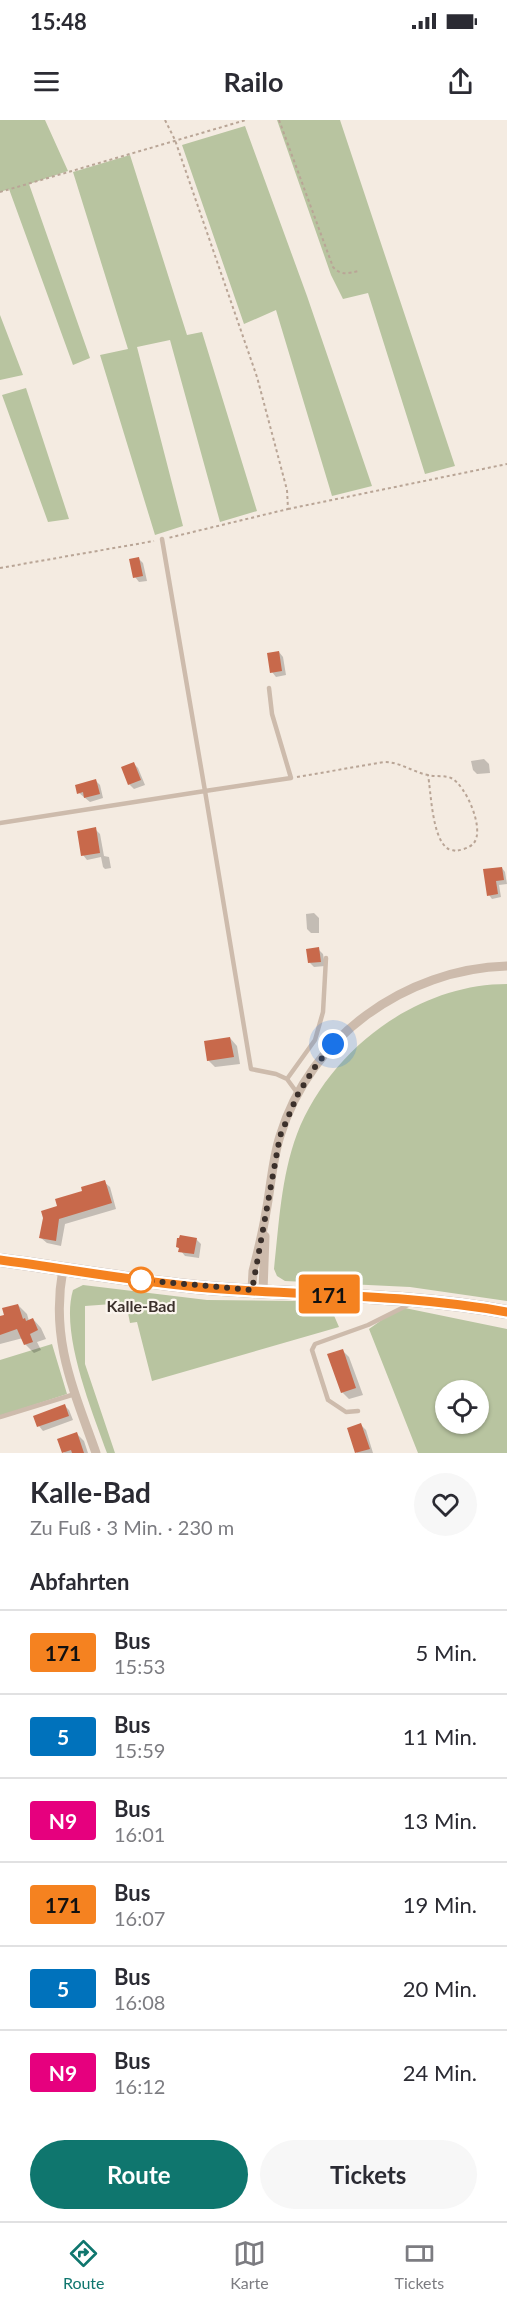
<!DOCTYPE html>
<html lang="de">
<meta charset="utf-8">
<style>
body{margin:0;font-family:Lato,sans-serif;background:#f7f7f7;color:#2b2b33;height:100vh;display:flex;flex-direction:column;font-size:22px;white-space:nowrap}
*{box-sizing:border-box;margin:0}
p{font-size:20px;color:#7c7c81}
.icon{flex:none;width:33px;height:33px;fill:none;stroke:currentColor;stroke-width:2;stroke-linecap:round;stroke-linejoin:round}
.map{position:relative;height:1333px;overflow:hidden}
.details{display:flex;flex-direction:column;background:#fff;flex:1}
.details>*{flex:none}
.badge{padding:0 12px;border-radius:4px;font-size:21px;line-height:39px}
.fabs{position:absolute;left:435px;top:1260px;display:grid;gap:12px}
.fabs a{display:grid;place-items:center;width:54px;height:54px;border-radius:50%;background:#fff;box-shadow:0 2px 4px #0004;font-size:30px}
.you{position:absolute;width:30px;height:30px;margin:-15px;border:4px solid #fff;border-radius:50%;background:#1a73e8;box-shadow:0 0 0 9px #1a73e833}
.map>.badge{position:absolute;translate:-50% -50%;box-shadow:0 0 0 3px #fff}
h2{padding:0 30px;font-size:22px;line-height:54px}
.round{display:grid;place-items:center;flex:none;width:63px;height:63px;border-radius:32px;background:#f7f7f7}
.summary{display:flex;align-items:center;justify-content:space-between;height:102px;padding:0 30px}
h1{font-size:28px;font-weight:700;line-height:45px}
.button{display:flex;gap:12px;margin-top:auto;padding:12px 30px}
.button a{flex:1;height:69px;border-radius:36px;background:#0f766e;color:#fff;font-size:24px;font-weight:700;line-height:69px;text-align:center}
.button a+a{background:#f7f7f7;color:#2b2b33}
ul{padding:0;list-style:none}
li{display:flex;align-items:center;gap:18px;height:84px;padding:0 30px;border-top:2px solid #e1e1e2}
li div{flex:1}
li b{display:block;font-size:22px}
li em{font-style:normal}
li .badge{min-width:66px;font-weight:700;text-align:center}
.status{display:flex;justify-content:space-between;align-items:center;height:42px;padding:0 30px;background:#fff;direction:ltr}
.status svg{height:16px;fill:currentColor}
header{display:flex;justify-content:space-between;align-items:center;height:78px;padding:0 30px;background:#fff;font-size:27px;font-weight:700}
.dock{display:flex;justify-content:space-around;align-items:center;height:84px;border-top:2px solid #e1e1e2;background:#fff;font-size:16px;color:#7c7c81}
.dock a{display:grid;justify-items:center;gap:3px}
.dock .on{color:#0f766e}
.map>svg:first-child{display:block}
</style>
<div class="status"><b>15:48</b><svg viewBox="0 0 49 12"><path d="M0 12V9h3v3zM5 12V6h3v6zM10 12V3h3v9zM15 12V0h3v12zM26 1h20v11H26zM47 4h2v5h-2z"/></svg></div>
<header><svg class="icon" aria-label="menu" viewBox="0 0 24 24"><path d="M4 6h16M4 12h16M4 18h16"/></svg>Railo<svg class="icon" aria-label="share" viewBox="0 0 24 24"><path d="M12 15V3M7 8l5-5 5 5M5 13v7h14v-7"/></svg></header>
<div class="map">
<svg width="507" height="1333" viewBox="0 0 507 1333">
<rect width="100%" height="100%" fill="#f4ebe1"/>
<path fill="#b8c4a0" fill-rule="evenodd" d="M0,0H45L68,51L29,64L90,238L73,245L9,69L0,72Z
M277,0H340L455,346L425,354L368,173L343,179L331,155Z
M245,6L307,176L372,366L332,376L276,190L244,204L182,25Z
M130,35L187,215L202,212L257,391L220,402L170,220L137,227L183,406L155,415L100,235L128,229L73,52Z
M0,195L23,255L0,260Z
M26,268L69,399L48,402L2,275Z
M507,864V1181L410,1167L285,1161L277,1156L274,1149C279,1104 281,1057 297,1014C329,931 416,864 507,864Z
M83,1165L207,1180L296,1181V1183L329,1184L339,1207L152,1261L137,1202L130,1203L126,1183L85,1186V1244L115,1333H107C92,1291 60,1213 73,1170Z
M400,1187L507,1209V1333H418L369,1209ZM446,1270H478V1304H446Z
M52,1224L67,1274L0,1296V1240Z"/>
<path fill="#0003" d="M138,438L143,443L147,461L139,462L135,457Z
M279,532L283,537L286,555L276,557L272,552Z
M484,639L489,644L490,653L477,654L473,650L471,641Z
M134,644L138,648L145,665L134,669L129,664Z
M96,661L100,665L103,678L90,682L79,673Z
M95,709L100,714L104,736L109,737L111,748L105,749L103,747L101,737L87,740L83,735Z
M502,748L505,752L507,764L499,765L501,777L492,779L489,775Z
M314,793L319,798V813H311L307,809L306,794Z
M318,829L323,834L325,846L314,847L310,843Z
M230,918L237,926L240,944L215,947L208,940Z
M104,1062L110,1067L116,1089L65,1104L61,1126L47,1123L41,1118L59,1087Z
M196,1119L201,1124L199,1138L185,1136L177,1126Z
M18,1185L27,1194L29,1201L33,1199L41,1208L46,1219L37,1222L41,1230L34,1233L25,1224L23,1218L0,1224V1198Z
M342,1230L349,1237L363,1275L349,1279L342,1272Z
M65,1286L69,1290L73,1300L43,1311L39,1306Z
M361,1305L366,1310L373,1333H357L349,1309Z
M76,1313L84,1321L88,1333H64Z"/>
<path fill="#c8694b" d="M139,437L143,456L133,458L129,439Z
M279,531L282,551L270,553L267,533Z
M134,642L141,660L128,665L121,647Z
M96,659L100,674L84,678L83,672L77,674L75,665Z
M96,707L100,733L81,736L77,711Z
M502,747L504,760L496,761L498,774L487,776L483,749Z
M319,827L321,842L308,843L306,829Z
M230,917L234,937L207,941L204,921Z
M105,1060L112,1083L59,1099L56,1121L39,1118L43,1098L41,1091L57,1086L55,1079L82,1071L81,1067Z
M180,1115L197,1118L194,1134L178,1132L179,1128L176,1127L177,1118H179Z
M18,1184L23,1199L25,1198L26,1201L33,1198L38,1210L30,1214L33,1222L24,1225L17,1209L0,1215V1196L4,1195L2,1188Z
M343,1229L356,1268L341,1273L327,1234Z
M65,1284L69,1296L37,1307L33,1296Z
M361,1303L370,1329L355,1333L347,1308Z
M77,1312L84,1333H72L71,1330L62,1333L57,1319Z"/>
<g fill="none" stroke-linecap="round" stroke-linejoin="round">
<path stroke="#b9a596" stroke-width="2" stroke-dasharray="3 3" stroke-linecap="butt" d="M165,0L175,20L257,257L287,370L288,389L168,418
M279,0L333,147C341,156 348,153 359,151
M0,72L246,0
M288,389L507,344
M0,448L154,421
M297,657L384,642C401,642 412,652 428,655C436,657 444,655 451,658C466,665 486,711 473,724C469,728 461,730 456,731C453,730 449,730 447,728C432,717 431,672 428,655"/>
<path stroke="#cdbbac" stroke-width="4.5" d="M162,419L205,671L291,658L272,594L269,568
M0,703L205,671L251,949L276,954L287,959
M298,974L287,959L315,920L323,892L326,838
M358,1291L346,1292L328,1280L312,1230L315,1224L368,1205L410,1184
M0,1297L75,1274"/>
<path stroke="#cdbbac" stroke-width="9" d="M63,1149C50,1219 73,1268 96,1333
M252,1170L253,1151C258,1131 263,1112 266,1092C271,1067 272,1041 280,1016C310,917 405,849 507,846
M263,1171L265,1116"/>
<path stroke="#a18a7d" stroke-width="14" d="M0,1140C69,1149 138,1162 208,1168C308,1176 408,1174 507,1192"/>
</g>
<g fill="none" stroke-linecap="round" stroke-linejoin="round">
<g stroke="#fff" stroke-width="14">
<path id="line" d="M0,1140C69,1149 138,1162 208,1168C308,1176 408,1174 507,1192"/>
</g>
<use href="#line" stroke="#f58220" stroke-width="9"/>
<path stroke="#3b302b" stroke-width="6" stroke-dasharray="0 10.8" d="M141,1160L252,1170L280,1016L298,974L315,947L333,924"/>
</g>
<circle fill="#fff" stroke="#f58220" stroke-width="3" cx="141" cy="1160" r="12"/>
<g text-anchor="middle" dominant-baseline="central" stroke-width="4.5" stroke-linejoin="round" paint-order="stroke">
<g font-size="16" font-weight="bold" fill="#3b302b" stroke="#fbf5ee">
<text x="141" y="1185">Kalle-Bad</text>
</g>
</g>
</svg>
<div class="fabs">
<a><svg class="icon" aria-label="locate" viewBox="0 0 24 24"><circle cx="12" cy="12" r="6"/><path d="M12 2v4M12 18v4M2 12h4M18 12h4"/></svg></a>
</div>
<div class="you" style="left:333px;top:924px"></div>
<b class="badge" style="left:329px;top:1174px;background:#f58220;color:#111">171</b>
</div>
<section class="details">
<div class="summary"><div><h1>Kalle-Bad</h1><p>Zu Fuß · 3 Min. · 230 m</p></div><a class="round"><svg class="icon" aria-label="heart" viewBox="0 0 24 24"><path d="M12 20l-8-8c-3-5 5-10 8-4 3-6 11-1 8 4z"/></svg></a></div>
<h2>Abfahrten</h2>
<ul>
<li><span class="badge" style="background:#f58220;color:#111">171</span><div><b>Bus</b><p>15:53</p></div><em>5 Min.</em></li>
<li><span class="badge" style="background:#0072bc;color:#fff">5</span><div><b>Bus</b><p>15:59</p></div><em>11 Min.</em></li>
<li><span class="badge" style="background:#e6007e;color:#fff">N9</span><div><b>Bus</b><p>16:01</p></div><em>13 Min.</em></li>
<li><span class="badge" style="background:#f58220;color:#111">171</span><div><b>Bus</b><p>16:07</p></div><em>19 Min.</em></li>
<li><span class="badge" style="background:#0072bc;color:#fff">5</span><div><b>Bus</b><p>16:08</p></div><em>20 Min.</em></li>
<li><span class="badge" style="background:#e6007e;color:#fff">N9</span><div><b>Bus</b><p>16:12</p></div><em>24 Min.</em></li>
</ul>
<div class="button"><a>Route</a><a>Tickets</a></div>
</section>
<nav class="dock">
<a class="on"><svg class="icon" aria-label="directions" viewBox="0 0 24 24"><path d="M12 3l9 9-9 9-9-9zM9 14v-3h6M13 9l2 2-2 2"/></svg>Route</a>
<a><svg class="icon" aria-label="map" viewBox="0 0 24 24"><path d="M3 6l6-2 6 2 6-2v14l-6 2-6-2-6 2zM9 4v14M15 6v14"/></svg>Karte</a>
<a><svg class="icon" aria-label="tickets" viewBox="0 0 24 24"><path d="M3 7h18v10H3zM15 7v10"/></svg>Tickets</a>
</nav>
